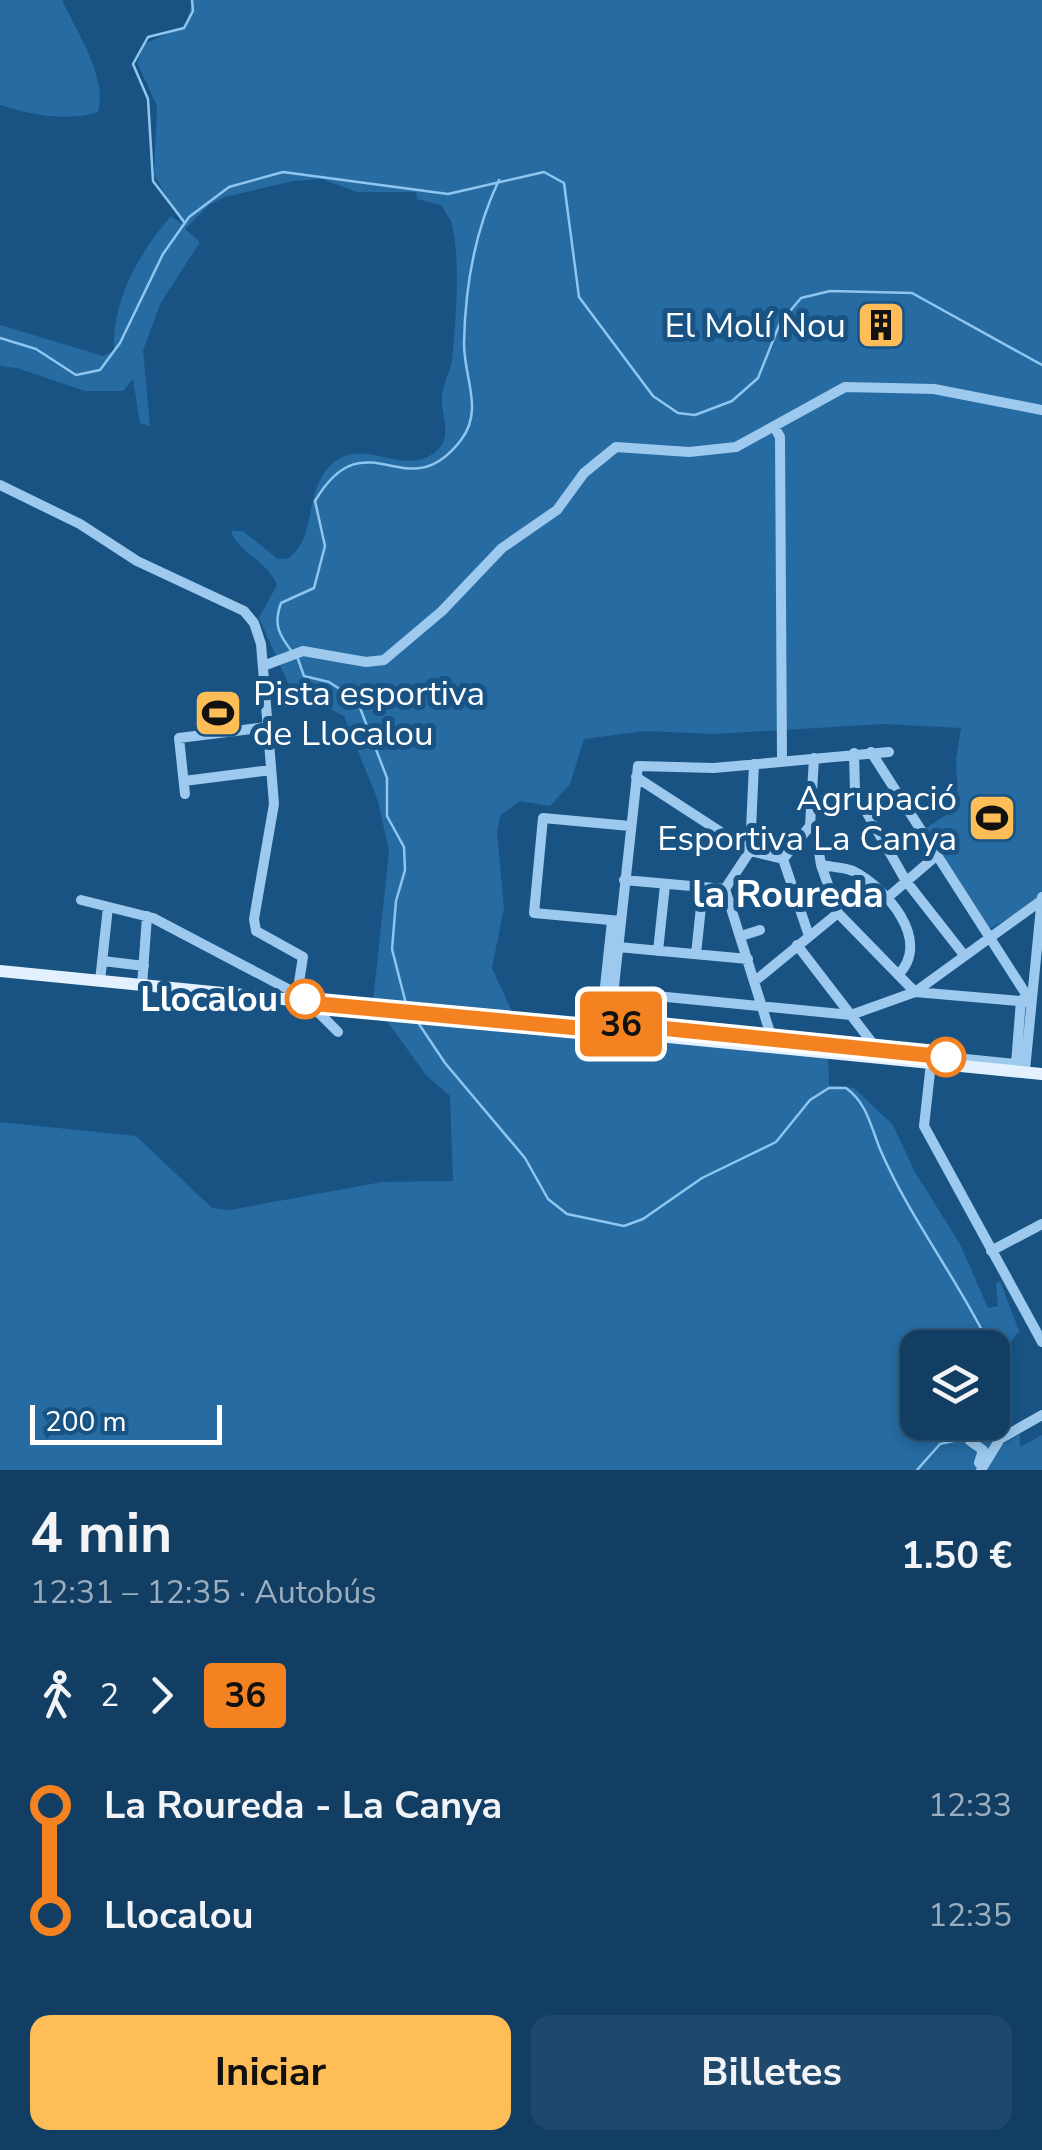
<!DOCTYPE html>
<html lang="es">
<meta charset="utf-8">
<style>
body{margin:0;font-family:"Nunito Sans",sans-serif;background:#1f496c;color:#f1f3f6;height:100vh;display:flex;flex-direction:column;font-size:38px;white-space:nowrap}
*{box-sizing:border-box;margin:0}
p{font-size:32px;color:#9caebe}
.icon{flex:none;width:55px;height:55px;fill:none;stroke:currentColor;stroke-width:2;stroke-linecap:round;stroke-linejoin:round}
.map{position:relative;height:1470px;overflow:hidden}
.panel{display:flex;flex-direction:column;background:#123e63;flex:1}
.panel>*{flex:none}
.badge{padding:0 20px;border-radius:8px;font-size:35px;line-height:65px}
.controls{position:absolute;left:900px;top:1330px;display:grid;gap:20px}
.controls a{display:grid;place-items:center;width:110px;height:110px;border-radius:20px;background:#123e63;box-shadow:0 5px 15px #0003,0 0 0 2px #315778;font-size:50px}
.scale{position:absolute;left:30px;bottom:25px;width:192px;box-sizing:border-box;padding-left:10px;border:5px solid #fff;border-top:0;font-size:28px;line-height:35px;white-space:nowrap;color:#fff;-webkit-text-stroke:8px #185384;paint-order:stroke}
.map>.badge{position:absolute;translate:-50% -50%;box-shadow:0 0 0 5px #fff}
.legs{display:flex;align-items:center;gap:15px;height:110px;padding:0 30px;font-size:32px}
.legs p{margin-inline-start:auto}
.head{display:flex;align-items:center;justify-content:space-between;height:170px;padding:0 30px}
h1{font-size:55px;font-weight:700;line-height:75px}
.button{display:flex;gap:20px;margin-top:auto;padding:20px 30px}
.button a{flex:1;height:115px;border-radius:20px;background:#ffbd58;color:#111;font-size:40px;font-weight:700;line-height:115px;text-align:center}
.button a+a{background:#1f496c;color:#f1f3f6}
ul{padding:0 30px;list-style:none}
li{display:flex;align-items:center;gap:35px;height:110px;font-size:38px}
li i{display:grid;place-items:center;width:15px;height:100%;margin:0 12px;background:currentColor}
li i::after{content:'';width:25px;height:25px;margin:-12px;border:8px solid;border-radius:50%;background:#123e63}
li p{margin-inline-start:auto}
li:first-child i{background:linear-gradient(#0000 50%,currentColor 0)}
li:last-child i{background:linear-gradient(currentColor 50%,#0000 0)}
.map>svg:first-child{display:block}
</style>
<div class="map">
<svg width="1042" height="1470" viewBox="0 0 1042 1470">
<rect width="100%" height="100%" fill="#185384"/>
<path fill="#266ba2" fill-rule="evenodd" d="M0,0H62C76,31 108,77 98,112C65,122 33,115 0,105Z
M193,0H1042V899L984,932L926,828L958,807L956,760L961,728L884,724L715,734L645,731L584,739L570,784L550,806L520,801L500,816L497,833L504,908L492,968L514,1016L828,1056L829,1085L854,1088L893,1125L915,1172L960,1244L988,1308L998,1306L996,1284L1000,1281L1019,1331L1002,1353V1415L994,1440L1000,1446L1020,1434V1447L1042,1435V1470H0V1122L136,1136L212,1208L230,1210L382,1182L453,1181L450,1096L426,1075L373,1002L389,851L378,801L344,716L291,690L259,618L277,585C266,559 238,553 231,531H243L278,559L289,558C318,535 303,489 333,463C366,436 401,477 434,453C455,438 440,415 442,395C443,383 451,371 452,359C456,322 461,255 451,221L441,205L417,199L416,192H357L322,179L293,181L225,197L209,205L185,229L200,242L160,304L143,351L150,426L140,423L133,379L123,391H85L17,368L0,366V325L103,356L114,351C112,301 138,254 171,216L183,225L154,175L157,106L137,63L144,44L185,26ZM918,1348H992V1422H918Z"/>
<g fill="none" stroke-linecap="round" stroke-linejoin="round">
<path stroke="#8fc6ef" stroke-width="2.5" d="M185,223L153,181L148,99L133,64L148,37L184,28L193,11L192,0
M0,338L36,349L76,375L100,370L120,343L163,254L189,217L229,187L283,172L448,194L544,172L564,183L579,297L653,396L678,413L695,415L732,401L758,378L780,323L801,298L830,291L912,293L1042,365
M293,653C279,635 273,625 281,603L314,588L325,546L315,501C367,414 406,512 461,440C484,410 464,378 464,344C465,288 475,230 499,180
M298,659L304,676L329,682L357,700L387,778V816L404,847L405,870L396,901L392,949L406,1004
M413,1015L445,1063L525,1158L548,1199L567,1214L624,1226L643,1219L702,1178L776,1142L810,1100L829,1088H846C867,1103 871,1127 880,1149C910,1219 958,1279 991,1348
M992,1363V1389
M975,1435L984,1422
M917,1470L940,1444L967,1438"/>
<path stroke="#9cc9ed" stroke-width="10" d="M775,428L780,437L782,760
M0,485L80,524L137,561L244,611L254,623L261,644L274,804L254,919L256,931L303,957L296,1001
M263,666L303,651L366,662L384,660L442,611L502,548L557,510L584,473L616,447L689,452L736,447L845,387L934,389L1042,410
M871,752L1031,1002
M854,753L855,792L906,881L964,955
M814,758L810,826L815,827L821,865L838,913L915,992L1042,900
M636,777L750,851L783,859L810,826
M184,781L271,770
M185,794L179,738L267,727
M783,859L809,936
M821,865C831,867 843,867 853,871C885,887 933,940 898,975
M624,880L725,889L750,851L754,764
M725,889L772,1039
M887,898L936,856
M81,900L153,918L303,997L338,1032
M731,904L750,898
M621,921L534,913L543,818L630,826
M741,936L760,930
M797,945L877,1049
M618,947L748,959
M658,951L665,885
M696,954L703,888
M103,961L144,966
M100,981L108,907
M755,981L838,913
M142,986L147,916
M605,991L851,1015L915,992L1031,1002
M601,1022L1025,1065
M610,1023L638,766L714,768L889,752
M601,1024L612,921
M931,1063L924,1126L1042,1342
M1016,1064L1021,1000
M1025,1070L1042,897
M991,1251L1042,1224
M966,1422L970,1441L983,1450L979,1463
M981,1470L1000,1439L1042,1415"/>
<path stroke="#e2f0ff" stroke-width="12" d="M0,971L1042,1074"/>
</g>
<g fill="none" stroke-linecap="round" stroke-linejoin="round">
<g stroke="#fff" stroke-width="22">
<path id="line-1" d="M305,999L309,1003L600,1030L601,1022L946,1057"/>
</g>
<use href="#line-1" stroke="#f58220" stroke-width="15"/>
</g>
<defs>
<g id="building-square" transform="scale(2.5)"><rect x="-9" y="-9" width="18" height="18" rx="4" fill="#ffbd58" stroke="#185384"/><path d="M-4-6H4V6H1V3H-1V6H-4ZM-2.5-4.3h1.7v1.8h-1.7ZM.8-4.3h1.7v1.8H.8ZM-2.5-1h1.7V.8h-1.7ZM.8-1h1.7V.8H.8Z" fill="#111"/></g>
<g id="stadium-square" transform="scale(2.5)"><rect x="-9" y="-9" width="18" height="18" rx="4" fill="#ffbd58" stroke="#185384"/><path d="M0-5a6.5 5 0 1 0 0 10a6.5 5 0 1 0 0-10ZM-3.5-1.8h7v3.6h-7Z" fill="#111"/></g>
</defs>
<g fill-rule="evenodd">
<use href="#building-square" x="881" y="325"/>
<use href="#stadium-square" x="218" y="713"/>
<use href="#stadium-square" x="992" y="818"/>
</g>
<g fill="#fff" stroke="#f58220" stroke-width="5">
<circle cx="305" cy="999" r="18"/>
<circle cx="946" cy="1057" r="18"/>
</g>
<g text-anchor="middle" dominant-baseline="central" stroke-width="10" stroke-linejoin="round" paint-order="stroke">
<g font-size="35" fill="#fff" stroke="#185384" text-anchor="end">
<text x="846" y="325">El Molí Nou</text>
<text x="253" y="693" text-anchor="start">Pista esportiva<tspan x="253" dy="40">de Llocalou</tspan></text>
<text x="957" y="798">Agrupació<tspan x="957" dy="40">Esportiva La Canya</tspan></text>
</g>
<g font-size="35" font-weight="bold" fill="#fff" stroke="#185384" text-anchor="end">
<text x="278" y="999">Llocalou</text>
</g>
<g font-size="38" font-weight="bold" fill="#fff" stroke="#185384">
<text x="788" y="894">la Roureda</text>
</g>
</g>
</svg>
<div class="controls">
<a><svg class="icon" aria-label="layers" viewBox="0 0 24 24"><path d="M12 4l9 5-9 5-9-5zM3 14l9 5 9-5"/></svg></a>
</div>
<div class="scale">200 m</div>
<b class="badge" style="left:621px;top:1024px;background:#f58220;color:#111">36</b>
</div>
<section class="panel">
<div class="head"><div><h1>4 min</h1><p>12:31 – 12:35 · Autobús</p></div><b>1.50 €</b></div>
<div class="legs"><svg class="icon" aria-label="walk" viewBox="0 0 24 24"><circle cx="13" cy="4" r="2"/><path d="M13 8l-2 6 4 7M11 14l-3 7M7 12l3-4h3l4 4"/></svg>2<svg class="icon" aria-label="forward" viewBox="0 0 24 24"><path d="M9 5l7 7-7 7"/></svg><b class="badge" style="background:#f58220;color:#111">36</b></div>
<ul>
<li><i style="color:#f58220"></i><b>La Roureda - La Canya</b><p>12:33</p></li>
<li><i style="color:#f58220"></i><b>Llocalou</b><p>12:35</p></li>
</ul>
<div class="button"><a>Iniciar</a><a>Billetes</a></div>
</section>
